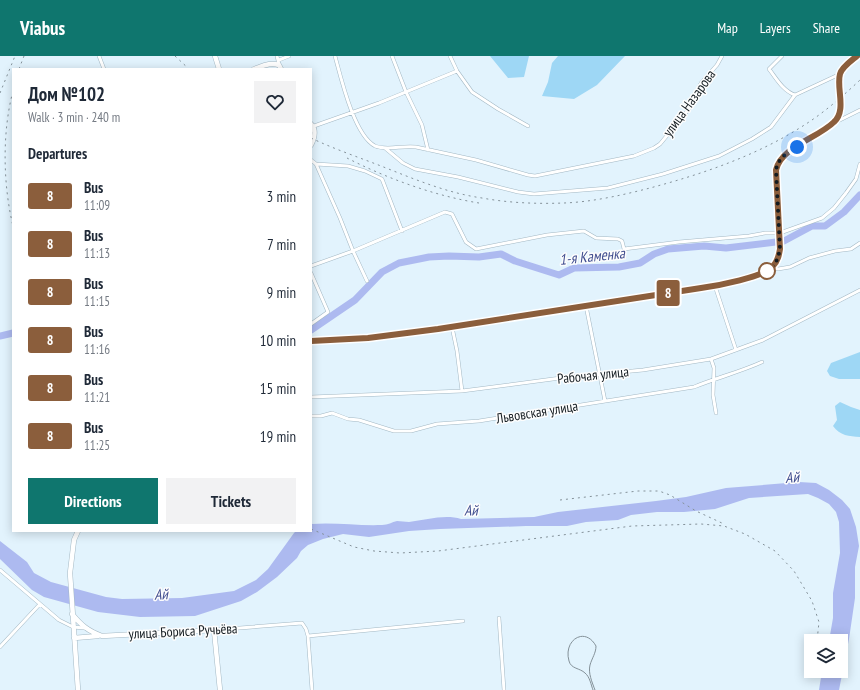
<!DOCTYPE html>
<meta charset="utf-8">
<style>
body{margin:0;font-family:"PT Sans Narrow",sans-serif;background:#f2f2f3;color:#1f2937;height:100vh;display:flex;flex-direction:column;font-size:15px;white-space:nowrap}
*{box-sizing:border-box;margin:0}
p{font-size:13px;color:#747a83}
.icon{flex:none;width:22px;height:22px;fill:none;stroke:currentColor;stroke-width:2;stroke-linecap:round;stroke-linejoin:round}
.map{position:relative;flex:1;overflow:hidden}
.panel{position:absolute;left:12px;top:12px;width:300px;height:464px;display:flex;flex-direction:column;background:#fff;border-radius:0px;box-shadow:0 2px 10px #0003}
.panel>*{flex:none}
.badge{padding:0 8px;border-radius:3px;font-size:14px;line-height:26px}
.fabs{position:absolute;left:804px;top:578px;display:grid;gap:8px}
.fabs a{display:grid;place-items:center;width:44px;height:44px;border-radius:0px;background:#fff;box-shadow:0 2px 10px #0003;font-size:20px}
.you{position:absolute;width:20px;height:20px;margin:-10px;border:3px solid #fff;border-radius:50%;background:#1a73e8;box-shadow:0 0 0 6px #1a73e833}
.map>.badge{position:absolute;translate:-50% -50%;box-shadow:0 0 0 2px #fff}
h2{padding:0 16px;font-size:15px;line-height:36px}
.round{display:grid;place-items:center;flex:none;width:42px;height:42px;border-radius:0px;background:#f2f2f3}
.overview{display:flex;align-items:center;justify-content:space-between;height:68px;padding:0 16px}
h1{font-size:19px;font-weight:700;line-height:30px}
.cta{display:flex;gap:8px;margin-top:auto;padding:8px 16px}
.cta a{flex:1;height:46px;border-radius:0px;background:#0f766e;color:#fff;font-size:16px;font-weight:700;line-height:46px;text-align:center}
.cta a+a{background:#f2f2f3;color:#1f2937}
ul{padding:0;list-style:none}
li{display:flex;align-items:center;gap:12px;height:48px;padding:0 16px}
li div{flex:1}
li b{display:block;font-size:15px}
li em{font-style:normal}
li .badge{min-width:44px;font-weight:700;text-align:center}
header{display:flex;align-items:center;gap:24px;box-sizing:border-box;height:56px;padding:0 20px;background:#0f766e;color:#fff}
header strong{font-size:19px}
nav{display:flex;gap:22px;margin-inline-start:auto;font-size:14px}
.map>svg:first-child{display:block}
</style>
<header>
<strong>Viabus</strong>
<nav><a>Map</a><a>Layers</a><a>Share</a></nav>
</header>
<div class="map">
<svg width="860" height="634" viewBox="0 0 860 634">
<rect width="100%" height="100%" fill="#e2f3fd"/>
<path fill="#9ed7f5" d="M490,0H529L524,21L508,22Z
M558,0H625L597,29L574,43L542,40L548,26L552,7Z
M860,296V323H839L830,320L827,315L831,307Z
M840,346L851,351L860,354V381C849,380 840,380 833,370L837,364L835,350Z"/>
<path fill="#adbaf0" d="M799,426L816,427L829,434L842,444L850,453L856,471L859,490L855,511V542L849,583L839,634H819L822,615H841V585H829L833,562V537L840,497L839,466L836,456L829,448L818,442L808,438L749,442L715,453L684,456H657L631,459L618,464L586,466L567,470H526L440,473L409,475L369,481L343,478L323,483L308,489L301,495L297,502L277,521L257,536L241,545L195,560L140,561L98,556L44,541L32,534L0,503V485L27,506L34,517L51,526L106,541L122,543L182,542L234,535L256,524L268,513L294,477L296,475H311V468C335,466 358,470 382,469C388,469 392,466 397,465C401,465 405,466 409,466C426,464 445,458 461,463L534,461L558,456L656,445L686,441L726,432Z"/>
<g fill="none" stroke-linecap="round" stroke-linejoin="round">
<path stroke="#adbaf0" stroke-width="7" d="M311,274L355,244L382,216L399,207L429,201L449,200L479,201L501,198L515,205L559,219L574,212L619,211L640,207L654,198L668,193L704,190L726,192L784,185L812,170H825L844,156L860,139
M0,280L13,277"/>
<g stroke="#a3b8c4" stroke-width="4">
<path id="street" d="M99,0L104,13
M277,0L279,9
M335,0C341,22 354,79 375,90C387,95 403,89 416,91L476,104L528,119L535,120L634,100L654,92L660,88L689,53L701,27L717,9L722,0
M392,0L406,36L422,69L428,94
M450,0L457,15L472,36L498,53L528,70
M782,0L769,13C776,22 783,35 795,39
M279,4L289,0
M834,67L860,54
M314,70L379,47L457,15
M385,92L403,107L415,113L458,121L518,136L534,138L608,132L663,118L719,100L752,83L771,71L795,39L840,18
M311,104L316,108L340,162L353,195L367,225
M316,108L348,110L365,115L382,123L402,175
M311,210L353,195L445,156L452,158L466,186L476,193L547,179L584,175L596,182L618,183L622,185L624,193L679,186L749,180L765,177H780L822,162L834,152L846,137L856,123L860,108
M773,212L778,213L790,211L809,202L835,195L851,193L860,187
M311,217L328,256L311,268
M715,230L736,294
M586,250L605,345
M452,271L457,295L462,335
M711,303L714,312L713,339L716,357
M311,341L462,335L568,321L643,314L711,303L763,284L860,234
M311,360H321L332,357L348,363L359,364L394,375H411L437,368L479,365L694,331C716,322 740,316 762,306
M0,514L59,564L73,571L84,572
M499,562L504,634
M214,574L302,567L306,573L308,580L312,634
M308,580L463,565
M0,591L40,548"/>
</g>
<g stroke="#a3b8c4" stroke-width="5.5">
<path id="secondary" d="M215,0L219,13
M254,13C263,10 270,6 279,9L281,13
M311,68C317,74 314,83 311,89
M311,285L368,282L452,271L715,230L759,219L773,212L778,203L780,193L775,114C781,92 818,82 834,66C847,54 836,32 840,18C842,11 851,5 856,0
M78,475L74,484L70,517L78,634
M72,558C81,569 88,575 102,580L214,574L220,634
M74,582L98,580"/>
</g>
<use href="#street" stroke="#fff" stroke-width="3"/>
<use href="#secondary" stroke="#fff" stroke-width="4.5"/>
<path stroke="#849199" stroke-width="1" d="M593,634C591,629 590,621 585,617C580,612 571,613 569,605C563,584 585,570 596,590C596,597 592,602 590,609C588,617 592,626 595,634"/>
<path stroke="#849199" stroke-width="1" stroke-dasharray="2 4" stroke-linecap="butt" d="M175,0L189,13
M19,13L24,0
M13,35C2,76 3,129 13,170
M0,37L15,0
M311,82C334,93 358,101 381,110C414,123 447,137 482,142C509,147 537,148 564,147C592,146 623,139 650,132C706,117 761,98 809,66C827,54 844,39 860,24
M347,102C386,122 435,140 479,147
M560,444L638,435H659L670,439L696,455L724,468
M311,473L354,491L374,495L400,497L438,495L632,470L701,468L724,470L745,478L775,495L794,515L812,545L819,566L817,585"/>
</g>
<g fill="none" stroke-linecap="round" stroke-linejoin="round">
<g stroke="#fff" stroke-width="9">
<path id="line" d="M311,285L368,282L438,273L701,232C716,230 765,221 773,210C778,205 779,199 780,193L776,114C781,91 818,82 834,66C847,54 836,32 840,18C842,11 851,5 857,0"/>
</g>
<use href="#line" stroke="#8b5e3c" stroke-width="6"/>
<path stroke="#131b20" stroke-width="4" stroke-dasharray="0 7.2" d="M767,215C776,210 778,202 780,193L776,114C778,102 787,97 797,91"/>
</g>
<circle fill="#fff" stroke="#8b5e3c" stroke-width="2" cx="767" cy="215" r="8"/>
<g text-anchor="middle" dominant-baseline="central" stroke-width="3" stroke-linejoin="round" paint-order="stroke">
<g font-size="14" fill="#131b20" stroke="#fdfdfd">
<text transform="translate(689 47) rotate(-54)">улица Назарова</text>
<text transform="translate(593 319) rotate(-6)">Рабочая улица</text>
<text transform="translate(537 356) rotate(-9)">Львовская улица</text>
<text transform="translate(183 575) rotate(-3)">улица Бориса Ручьёва</text>
</g>
<g font-size="15" font-style="italic" fill="#424f90" stroke="#fdfdfd">
<text transform="translate(592 200) rotate(-6)">1-я Каменка</text>
<text transform="translate(792 421) rotate(-4)">Ай</text>
<text transform="translate(471 454) rotate(-1)">Ай</text>
<text transform="translate(161 538) rotate(-3)">Ай</text>
</g>
</g>
</svg>
<div class="fabs">
<a><svg class="icon" aria-label="layers" viewBox="0 0 24 24"><path d="M12 4l9 5-9 5-9-5zM3 14l9 5 9-5"/></svg></a>
</div>
<div class="you" style="left:797px;top:91px"></div>
<b class="badge" style="left:668px;top:237px;background:#8b5e3c;color:#fff">8</b>
<section class="panel">
<div class="overview"><div><h1>Дом №102</h1><p>Walk · 3 min · 240 m</p></div><a class="round"><svg class="icon" aria-label="heart" viewBox="0 0 24 24"><path d="M12 20l-8-8c-3-5 5-10 8-4 3-6 11-1 8 4z"/></svg></a></div>
<h2>Departures</h2>
<ul>
<li><span class="badge" style="background:#8b5e3c;color:#fff">8</span><div><b>Bus</b><p>11:09</p></div><em>3 min</em></li>
<li><span class="badge" style="background:#8b5e3c;color:#fff">8</span><div><b>Bus</b><p>11:13</p></div><em>7 min</em></li>
<li><span class="badge" style="background:#8b5e3c;color:#fff">8</span><div><b>Bus</b><p>11:15</p></div><em>9 min</em></li>
<li><span class="badge" style="background:#8b5e3c;color:#fff">8</span><div><b>Bus</b><p>11:16</p></div><em>10 min</em></li>
<li><span class="badge" style="background:#8b5e3c;color:#fff">8</span><div><b>Bus</b><p>11:21</p></div><em>15 min</em></li>
<li><span class="badge" style="background:#8b5e3c;color:#fff">8</span><div><b>Bus</b><p>11:25</p></div><em>19 min</em></li>
</ul>
<div class="cta"><a>Directions</a><a>Tickets</a></div>
</section>
</div>
